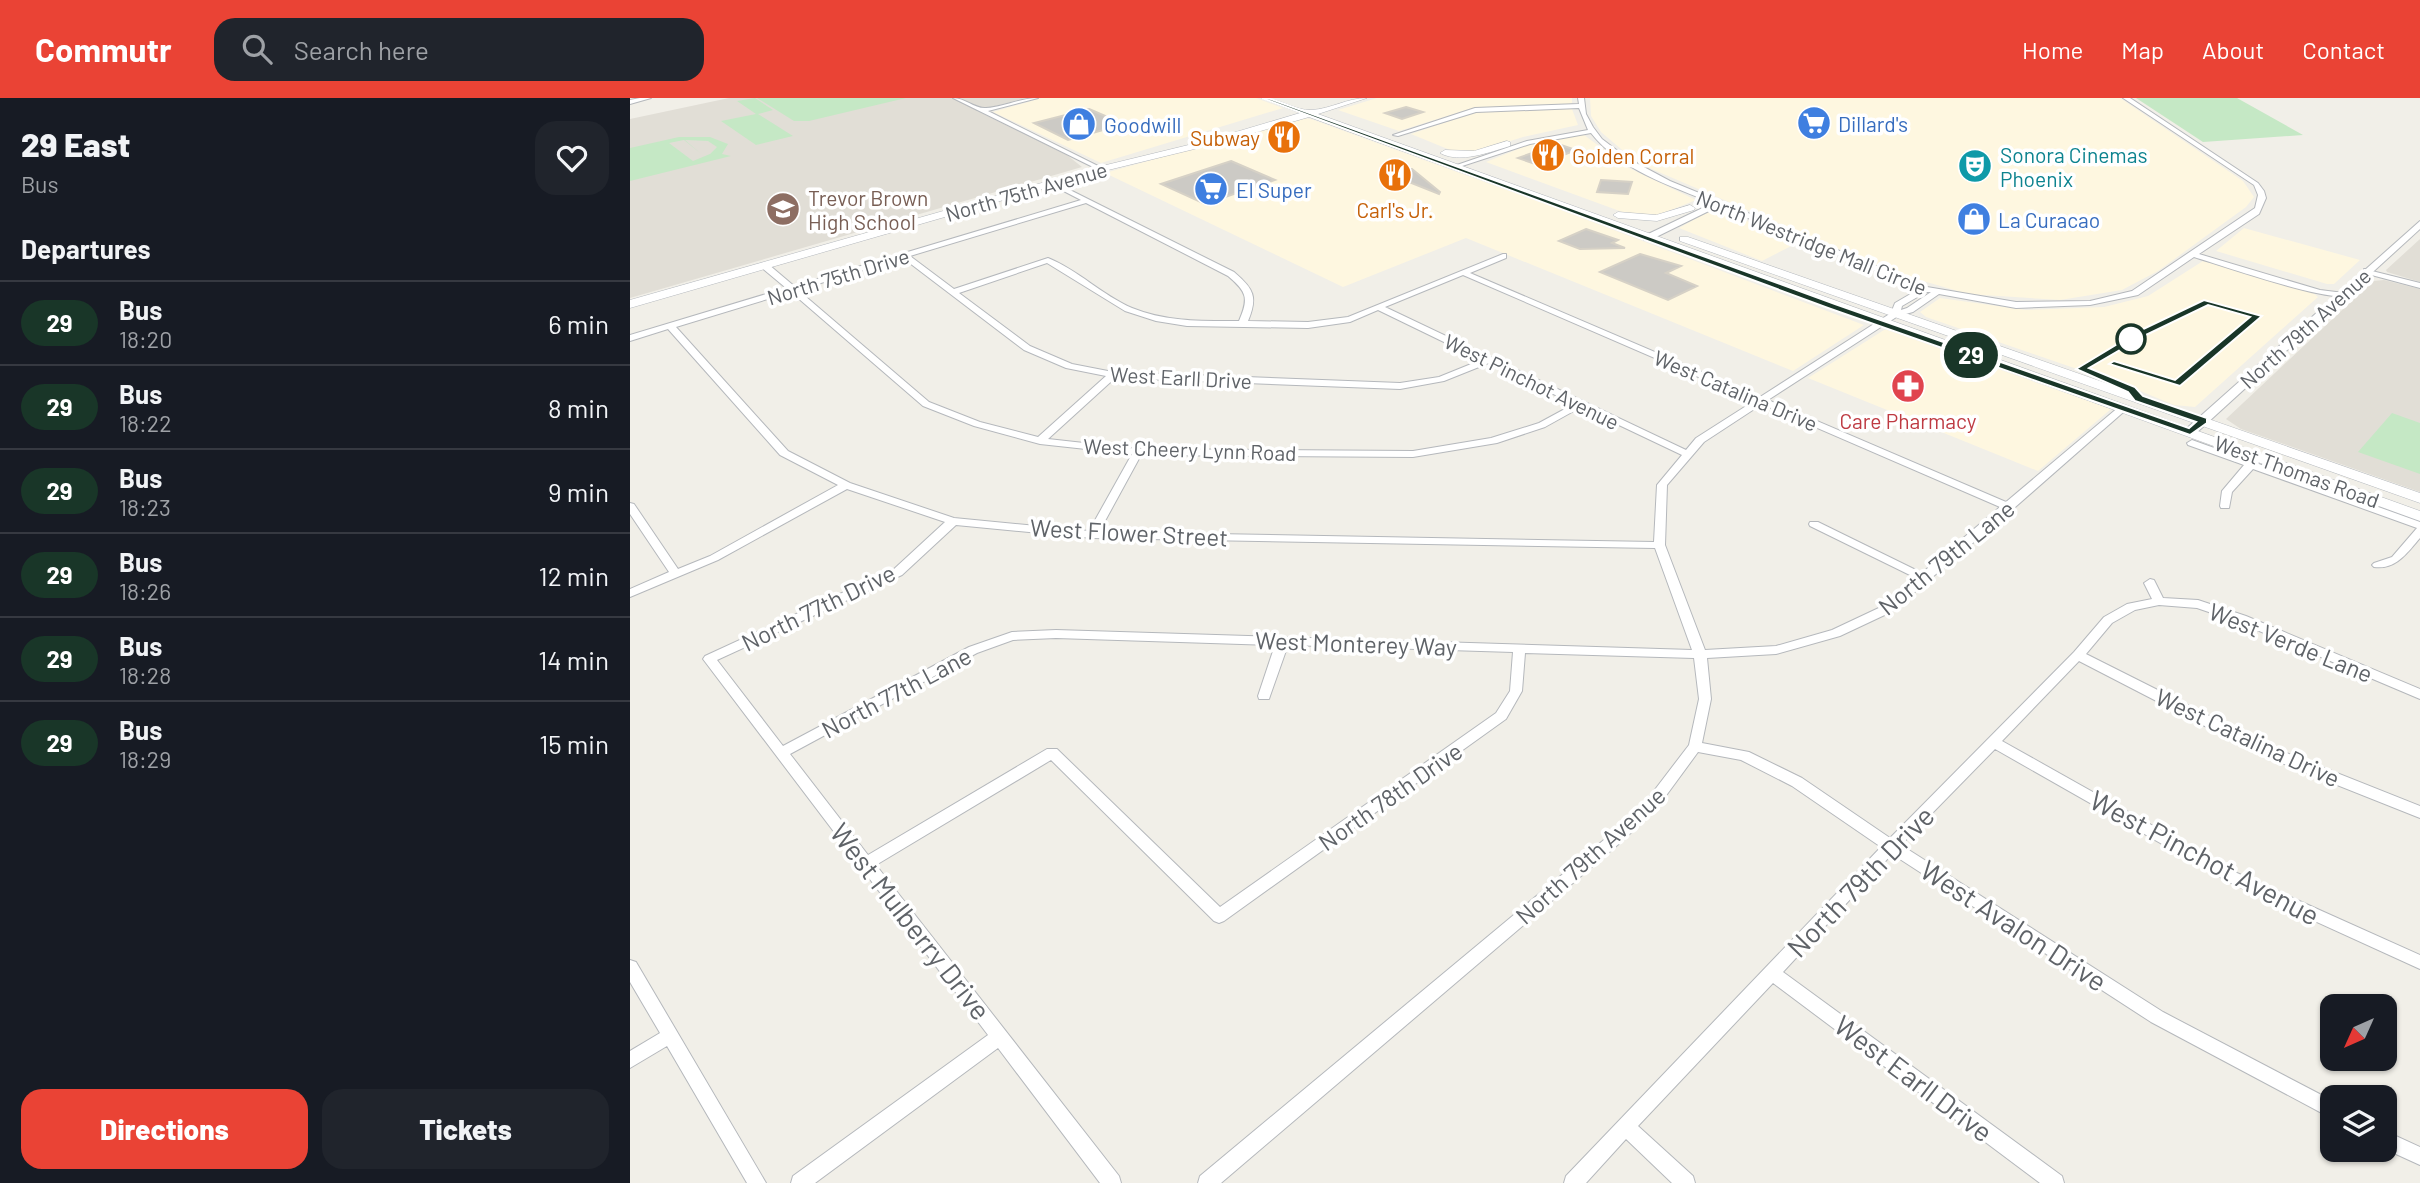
<!DOCTYPE html>
<style>
body{margin:0;font-family:Barlow,sans-serif;background:#20242c;color:#f1f3f6;height:100vh;display:flex;flex-direction:column;font-size:26px;white-space:nowrap}
*{box-sizing:border-box;margin:0}
p{font-size:23px;color:#9ea1a6}
.icon{flex:none;width:38px;height:38px;fill:none;stroke:currentColor;stroke-width:2;stroke-linecap:round;stroke-linejoin:round}
.map{position:relative;flex:1;overflow:hidden}
.panel{display:flex;flex-direction:column;background:#171b24;width:630px}
.panel>*{flex:none}
.badge{padding:0 14px;border-radius:23px;font-size:24px;line-height:46px}
.needle{width:46px;rotate:225deg}
.tools{position:absolute;left:1690px;top:896px;display:grid;gap:14px}
.tools a{display:grid;place-items:center;width:77px;height:77px;border-radius:14px;background:#171b24;box-shadow:0 2px 5px #0004;font-size:35px}
.map>.badge{position:absolute;translate:-50% -50%;box-shadow:0 0 0 4px #fff}
h2{padding:0 21px;font-size:26px;line-height:63px}
.round{display:grid;place-items:center;flex:none;width:74px;height:74px;border-radius:21px;background:#20242c}
.headline{display:flex;align-items:center;justify-content:space-between;height:119px;padding:0 21px}
h1{font-size:33px;font-weight:800;line-height:52px}
.button{display:flex;gap:14px;margin-top:auto;padding:14px 21px}
.button a{flex:1;height:80px;border-radius:21px;background:#ea4335;color:#fff;font-size:28px;font-weight:800;line-height:80px;text-align:center}
.button a+a{background:#20242c;color:#f1f3f6}
ul{padding:0;list-style:none}
li{display:flex;align-items:center;gap:21px;height:84px;padding:0 21px;border-top:2px solid #363941}
li div{flex:1}
li b{display:block;font-size:26px}
li em{font-style:normal}
li .badge{min-width:77px;font-weight:700;text-align:center}
header{display:flex;align-items:center;gap:42px;box-sizing:border-box;height:98px;padding:0 35px;background:#ea4335;color:#fff}
header strong{font-size:33px}
nav{display:flex;gap:38px;margin-inline-start:auto;font-size:24px}
.search{width:490px;height:63px;background:#20242c;display:flex;align-items:center;gap:18px;box-sizing:border-box;padding:0 24px;border-radius:21px;color:#9ea1a6;font-size:26px}
main{display:flex;flex:1;min-height:0}
.map>svg:first-child{display:block}
</style>
<header>
<strong>Commutr</strong>
<div class="search"><svg class="icon" aria-label="search" viewBox="0 0 24 24"><circle cx="10" cy="10" r="6"/><path d="M15 15l6 6"/></svg>Search here</div>
<nav><a>Home</a><a>Map</a><a>About</a><a>Contact</a></nav>
</header>
<main>
<section class="panel">
<div class="headline"><div><h1>29 East</h1><p>Bus</p></div><a class="round"><svg class="icon" aria-label="heart" viewBox="0 0 24 24"><path d="M12 20l-8-8c-3-5 5-10 8-4 3-6 11-1 8 4z"/></svg></a></div>
<h2>Departures</h2>
<ul>
<li><span class="badge" style="background:#193628;color:#fff">29</span><div><b>Bus</b><p>18:20</p></div><em>6 min</em></li>
<li><span class="badge" style="background:#193628;color:#fff">29</span><div><b>Bus</b><p>18:22</p></div><em>8 min</em></li>
<li><span class="badge" style="background:#193628;color:#fff">29</span><div><b>Bus</b><p>18:23</p></div><em>9 min</em></li>
<li><span class="badge" style="background:#193628;color:#fff">29</span><div><b>Bus</b><p>18:26</p></div><em>12 min</em></li>
<li><span class="badge" style="background:#193628;color:#fff">29</span><div><b>Bus</b><p>18:28</p></div><em>14 min</em></li>
<li><span class="badge" style="background:#193628;color:#fff">29</span><div><b>Bus</b><p>18:29</p></div><em>15 min</em></li>
</ul>
<div class="button"><a>Directions</a><a>Tickets</a></div>
</section>
<div class="map">
<svg width="1790" height="1085" viewBox="0 0 1790 1085">
<rect width="100%" height="100%" fill="#f1efe8"/>
<path fill="#fef7e0" d="M412,0H626L653,10L471,65L363,14Z
M747,0H942V5L936,7L843,10L769,33L708,12Z
M960,0H1490L1613,83L1624,99L1616,109L1528,173L1492,192L1430,202L1338,196L1262,174L1024,72L1004,62L971,34L961,18Z
M893,11H942L948,27L893,39L849,53L825,54L781,36L846,14Z
M673,20L681,21L915,106L1234,227L1163,273L836,140L713,189L475,75Z
M954,37L999,70L1066,102L1026,118L995,115L856,64L905,44Z
M1083,111L1092,112L1167,145L1132,163L1049,130Z
M1614,130L1730,162L1704,186H1697L1586,153Z
M1573,163L1682,194L1688,199L1565,309L1544,307L1508,292L1296,219L1290,214L1310,200L1396,212L1474,209L1518,198Z
M1254,232H1257L1481,311L1408,373L1178,280Z"/>
<path fill="#e1ded6" d="M99,0H395L347,13L437,57L452,69L0,200V21Z
M1790,141V184L1757,174L1756,172Z
M1754,182L1790,191V394L1611,331L1596,321L1743,183Z"/>
<path fill="#c5e8c5" fill-rule="evenodd" d="M125,0L143,12L128,16L163,38L126,47L91,23L126,16L107,3Z
M127,0H276L179,23H164Z
M1506,0H1607L1673,37L1573,44Z
M49,39H80L98,46L92,56L101,58L0,83V50ZM54,42L70,55L55,42L78,43L87,49L80,56L63,63L39,45Z
M1762,315L1790,325V376L1728,354Z"/>
<path fill="#cccac5" stroke="#d6d1c6" stroke-width="2" d="M776,9L793,14L772,21L755,15Z
M459,11L494,26L438,42L404,25Z
M928,46L946,52L908,67L888,60Z
M601,63L645,82L575,106L531,86Z
M782,71L810,94L809,96L749,72Z
M971,82L1002,84L998,96L967,94Z
M956,131L988,142L982,145L995,150L950,151L929,143Z
M1010,156L1051,168L1036,175L1067,188L1038,202L970,174Z"/>
<g fill="none" stroke-linecap="round" stroke-linejoin="round">
<g stroke="#b5b8bc" stroke-width="2">
<path id="minor" d="M10,0H21L0,6V2Z
M323,0C335,0 345,11 356,10C374,9 390,0 408,0L358,13L474,71L469,72Z
M948,0H954L956,16L963,29L972,41L997,60L1040,83L1297,189L1386,204L1460,203L1502,193L1625,110L1628,97L1624,87L1493,0H1500L1628,85L1634,93L1636,100L1629,116L1569,156L1690,192L1714,195L1715,197C1700,205 1587,166 1564,159L1508,197L1460,207L1386,210L1309,196L1283,214L1268,218L1138,302L1376,404L1490,308L1493,307L1498,310L1383,411L1261,514L1210,538L1146,556L1077,560L1081,601L1072,645L1119,654L1172,680L1260,740L1444,554L1474,519L1497,506L1522,501L1514,485L1520,481L1524,482L1533,500L1568,502L1616,518L1790,591V601L1608,524L1567,510L1529,507L1505,512L1482,525L1456,556L1639,648L1790,708V720L1629,656L1449,563L1372,643L1607,775L1790,857V871L1597,783L1365,651L1271,747L1533,914L1703,1003V1021L1521,924L1262,756L1153,874L1432,1078L1434,1085H1410L1143,885L1008,1028L1063,1078L1065,1085H1042L996,1041L956,1085H934L936,1078L1251,749L1162,688L1111,662L1068,654L1027,710L991,744L591,1085H568L570,1078L981,736L1017,702L1059,647L1069,601L1064,560L895,555L892,593L876,621L594,823L589,825L584,823L421,662L246,767L489,1078L491,1085H470L368,950L185,1085H161L163,1078L358,937L73,561L75,558L264,471L315,424L217,391L88,462L0,499V491L39,474L0,416V405L4,406L48,471L80,458L208,387L150,357L38,231L0,243V237L156,190L132,170V166H138L164,188L451,102L420,86L419,85L422,83L604,174C624,191 628,199 618,223L678,224L718,219L873,156H876V160L840,175L1130,299L1261,215L1265,205L1289,191L1089,108L1020,142H1014V138L1083,105C1041,88 990,72 961,35L900,46L826,70L821,69L897,43L958,32L949,10L846,14L768,38L763,37L845,10L949,6ZM456,105L598,178C617,194 619,200 609,223C573,223 536,224 502,210C472,197 448,172 418,160L324,191L280,158ZM273,160L394,252L436,270L476,278L408,339L350,324L299,304L168,192ZM417,165L495,213L526,223L557,228L678,230L720,224L748,212L851,262L809,279L770,285L483,274L442,266L400,248L329,195ZM833,177L1124,303L1066,340L1056,352L755,209ZM161,194L293,308L344,328L410,346L502,356L459,433L324,420L220,385L158,353L46,229ZM1296,194H1301L1277,210L1271,212L1272,208ZM859,265L944,306L909,325L861,340L783,353L508,351L418,341L485,280L770,291L814,283ZM1132,306L1370,409L1292,475L1188,424H1180L1179,426L1180,428L1286,480L1253,508L1202,532L1146,548L1075,552L1035,447L1037,387L1074,344ZM951,309L1052,357L1027,387L1024,444L469,434L511,357L783,359L867,345L915,329ZM326,427L462,440L1025,450L1062,552L426,532L382,534L339,549L153,648L87,562L272,477ZM426,540L645,547L628,598L629,601H639L640,598L658,547L883,554L880,593L866,615L590,809L427,651H417L238,757L160,656L347,555L383,542Z
M1734,171L1790,185V190L1734,175Z
M1562,342L1790,424V440C1777,455 1766,472 1744,469L1742,467L1744,465L1762,459L1787,430L1623,371L1602,394L1599,410H1591L1590,408L1592,393L1614,367L1558,347L1557,345Z
M0,862L6,864L136,1085H117L37,948L0,970V953L30,935L0,884Z
M1755,1033L1790,1049V1067L1755,1051Z"/>
</g>
<g stroke="#b5b8bc" stroke-width="2">
<path id="tertiary" d="M1790,123V131L1564,337H1556V331Z"/>
</g>
<g stroke="#b6babf" stroke-width="1">
<path id="secondary" d="M632,0C649,0 666,13 681,12C701,11 717,0 737,0L688,16L1790,413V423L679,19L585,46L474,73L0,210V202L468,69L579,42L670,15Z
M877,43L880,44V48C860,54 830,66 810,55L815,52L844,53Z
M1060,107L1065,110L1064,112L1027,123L988,120L983,117L988,114L1026,117Z
M1050,139H1058L1790,395V405L1050,143Z"/>
</g>
<use href="#minor" fill="#fff" fill-rule="evenodd"/>
<use href="#tertiary" fill="#fff" fill-rule="evenodd"/>
<use href="#secondary" fill="#fff" fill-rule="evenodd"/>
</g>
<path fill="#193628" stroke="#fff" stroke-width="2" d="M632,0H638L1205,206L1559,330L1566,324L1505,303L1498,294L1446,271L1509,233L1574,202L1632,218L1550,288L1479,266L1484,263L1545,282L1620,219L1578,207L1516,237L1459,270L1505,289L1513,298L1577,320V325L1560,337L1198,210Z"/>
<defs>
<g id="supermarket-disc" transform="scale(1.75)"><circle r="9.5" fill="#3f7fe0" stroke="#fff"/><path d="M-6-5.5h2.5l.6 2H6L4.5 2H-2.5L-4.4-4H-6ZM-1.5 3.2a1.3 1.3 0 1 0 .1 0ZM3 3.2a1.3 1.3 0 1 0 .1 0Z" fill="#fff"/></g>
<g id="shop-disc" transform="scale(1.75)"><circle r="9.5" fill="#3f7fe0" stroke="#fff"/><path d="M-5-2.5h2.3a2.7 3.5 0 0 1 5.4 0H5L5.5 6h-11ZM-1.5-2.5h3a1.5 2.3 0 0 0-3 0Z" fill="#fff"/></g>
<g id="restaurant-disc" transform="scale(1.75)"><circle r="9.5" fill="#e8710a" stroke="#fff"/><path d="M-5-6h1v4h1v-4h1v4h1v-4h1v5L-1.5 .5V6h-2V.5L-5-1ZM5-6V6H3V1.5H1.5Q1.5-4 5-6Z" fill="#fff"/></g>
<g id="theatre-disc" transform="scale(1.75)"><circle r="9.5" fill="#0f9aa8" stroke="#fff"/><path d="M-5-5.5Q0-4 5-5.5V0Q5 5 0 6Q-5 5-5 0ZM-3.3-2.5H-1v1.5H-3.3ZM1-2.5H3.3v1.5H1ZM-2.8 1Q0 5.5 2.8 1Z" fill="#fff"/></g>
<g id="school-disc" transform="scale(1.75)"><circle r="9.5" fill="#8d6e63" stroke="#fff"/><path d="M0-5L7-2L0 1L-7-2ZM-4 1L0 2.5L4 1V4Q0 6-4 4Z" fill="#fff"/></g>
<g id="pharmacy-disc" transform="scale(1.75)"><circle r="9.5" fill="#e0444e" stroke="#fff"/><path d="M-2-6h4v4h4v4h-4v4h-4v-4h-4v-4h4Z" fill="#fff"/></g>
</defs>
<g fill-rule="evenodd">
<use href="#supermarket-disc" x="1184" y="25"/>
<use href="#shop-disc" x="449" y="26"/>
<use href="#restaurant-disc" x="654" y="39"/>
<use href="#restaurant-disc" x="918" y="57"/>
<use href="#theatre-disc" x="1345" y="68"/>
<use href="#restaurant-disc" x="765" y="77"/>
<use href="#supermarket-disc" x="581" y="91"/>
<use href="#school-disc" x="153" y="111"/>
<use href="#shop-disc" x="1344" y="121"/>
<use href="#pharmacy-disc" x="1278" y="288"/>
</g>
<circle fill="#fff" stroke="#193628" stroke-width="3.5" cx="1501" cy="241" r="14"/>
<g text-anchor="middle" dominant-baseline="central" stroke-width="7" stroke-linejoin="round" paint-order="stroke">
<g font-size="21" fill="#366cbe" stroke="#fff" text-anchor="start">
<text x="1208" y="25">Dillard's</text>
<text x="474" y="26">Goodwill</text>
<text x="606" y="91">El Super</text>
<text x="1368" y="121">La Curacao</text>
</g>
<g font-size="21" fill="#c56008" stroke="#fff" text-anchor="end">
<text x="630" y="39">Subway</text>
<text x="942" y="57" text-anchor="start">Golden Corral</text>
<text x="765" y="111" text-anchor="middle">Carl's Jr.</text>
</g>
<g font-size="21" fill="#0d838f" stroke="#fff" text-anchor="start">
<text x="1370" y="56">Sonora Cinemas<tspan x="1370" dy="24">Phoenix</tspan></text>
</g>
<g font-size="21" fill="#5f6368" stroke="#fff">
<text transform="translate(396 93) rotate(-16)">North 75th Avenue</text>
<text transform="translate(1182 144) rotate(22)">North Westridge Mall Circle</text>
<text transform="translate(208 178) rotate(-17)">North 75th Drive</text>
<text transform="translate(1675 230) rotate(-42)">North 79th Avenue</text>
<text transform="translate(551 279) rotate(3)">West Earll Drive</text>
<text transform="translate(902 283) rotate(26)">West Pinchot Avenue</text>
<text transform="translate(1106 292) rotate(23)">West Catalina Drive</text>
<text transform="translate(560 351) rotate(2)">West Cheery Lynn Road</text>
<text transform="translate(1667 373) rotate(20)">West Thomas Road</text>
</g>
<g font-size="21" fill="#785e54" stroke="#fff" text-anchor="start">
<text x="178" y="99">Trevor Brown<tspan x="178" dy="24">High School</tspan></text>
</g>
<g font-size="21" fill="#be3a42" stroke="#fff">
<text x="1278" y="322">Care Pharmacy</text>
</g>
<g font-size="24" fill="#5f6368" stroke="#fff">
<text transform="translate(499 434) rotate(3)">West Flower Street</text>
<text transform="translate(1316 459) rotate(-39)">North 79th Lane</text>
<text transform="translate(188 509) rotate(-26)">North 77th Drive</text>
<text transform="translate(1661 544) rotate(22)">West Verde Lane</text>
<text transform="translate(726 545) rotate(2)">West Monterey Way</text>
<text transform="translate(266 594) rotate(-28)">North 77th Lane</text>
<text transform="translate(1618 639) rotate(25)">West Catalina Drive</text>
<text transform="translate(760 698) rotate(-35)">North 78th Drive</text>
<text transform="translate(960 757) rotate(-42)">North 79th Avenue</text>
</g>
<g font-size="28" fill="#5f6368" stroke="#fff">
<text transform="translate(1575 759) rotate(28)">West Pinchot Avenue</text>
<text transform="translate(1230 783) rotate(-46)">North 79th Drive</text>
<text transform="translate(281 823) rotate(52)">West Mulberry Drive</text>
<text transform="translate(1384 827) rotate(33)">West Avalon Drive</text>
<text transform="translate(1284 980) rotate(37)">West Earll Drive</text>
</g>
</g>
</svg>
<div class="tools">
<a><svg class="needle" viewBox="-14 -14 28 28"><path d="M0-13l5 13h-10z" fill="#e53935"/><path d="M0 13l5-13h-10z" fill="#9ea1a6"/></svg></a>
<a><svg class="icon" aria-label="layers" viewBox="0 0 24 24"><path d="M12 4l9 5-9 5-9-5zM3 14l9 5 9-5"/></svg></a>
</div>
<b class="badge" style="left:1341px;top:257px;background:#193628;color:#fff">29</b>
</div>
</main>
